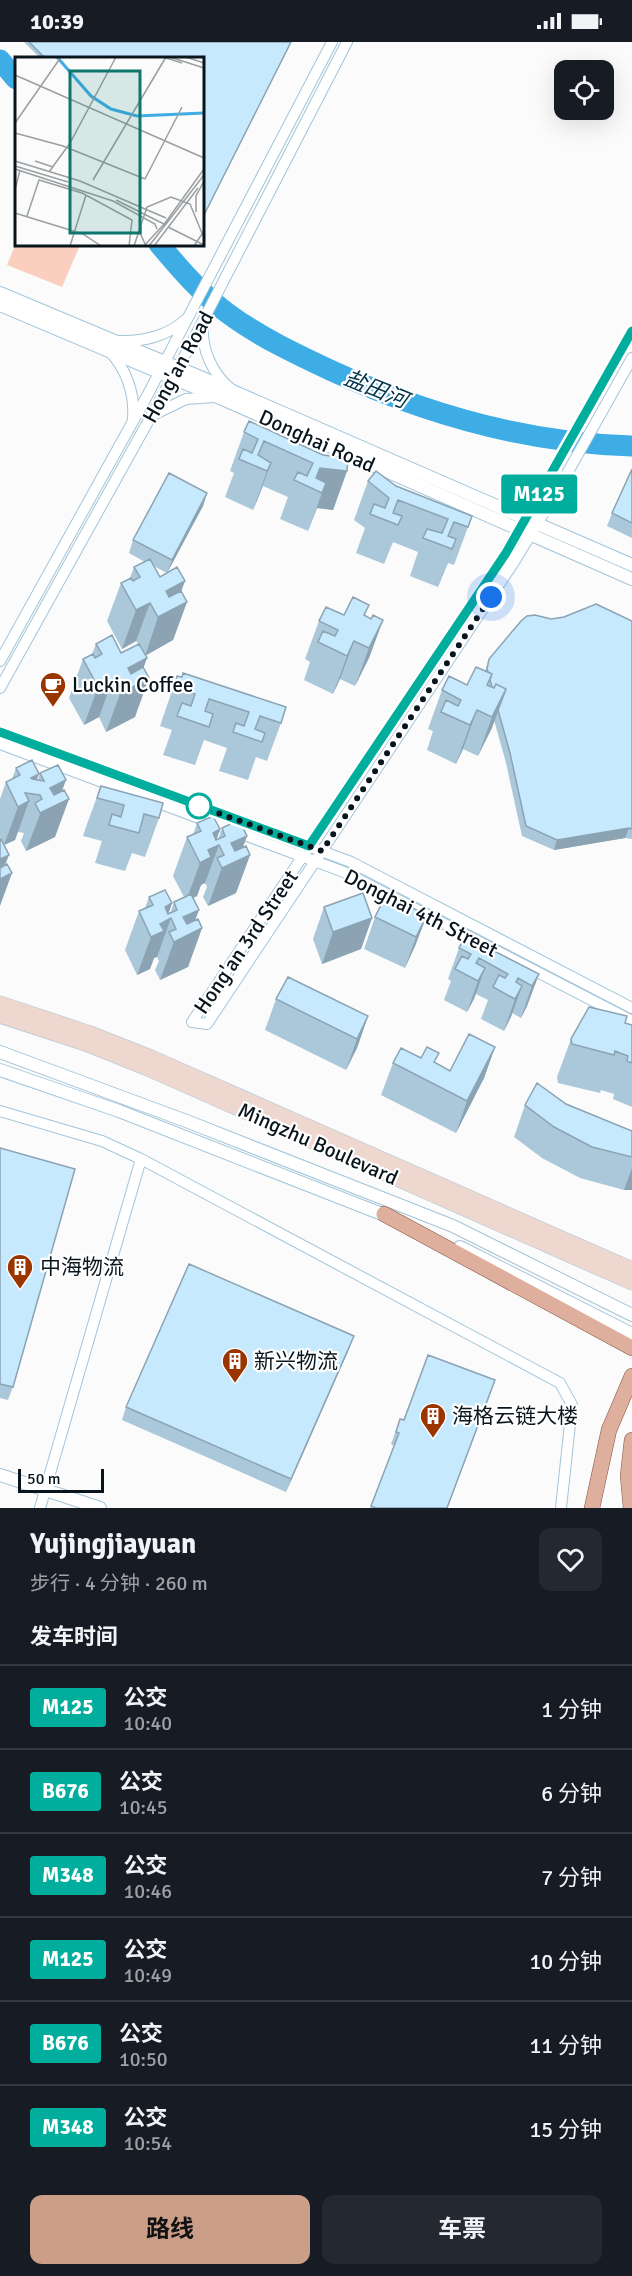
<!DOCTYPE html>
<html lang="zh">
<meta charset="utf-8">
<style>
body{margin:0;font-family:Signika,"Noto Sans SC",sans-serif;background:#242831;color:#f1f3f6;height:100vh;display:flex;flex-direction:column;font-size:22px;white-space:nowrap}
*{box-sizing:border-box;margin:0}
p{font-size:20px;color:#9ea1a6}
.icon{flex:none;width:33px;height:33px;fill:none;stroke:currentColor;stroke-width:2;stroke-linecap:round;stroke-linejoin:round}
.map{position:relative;height:1466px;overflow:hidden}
.panel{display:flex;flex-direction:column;background:#171b24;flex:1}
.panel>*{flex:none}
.badge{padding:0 12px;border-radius:4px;font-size:21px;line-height:39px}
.controls{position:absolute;left:554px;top:18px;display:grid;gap:12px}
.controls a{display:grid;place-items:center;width:60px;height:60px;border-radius:12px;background:#171b24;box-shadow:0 6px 24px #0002;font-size:30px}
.scale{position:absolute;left:18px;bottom:15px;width:86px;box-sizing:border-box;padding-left:6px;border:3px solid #08151c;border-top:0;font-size:16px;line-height:21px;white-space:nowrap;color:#08151c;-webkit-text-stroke:4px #fff;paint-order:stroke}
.you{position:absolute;width:30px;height:30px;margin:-15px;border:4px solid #fff;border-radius:50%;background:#1a73e8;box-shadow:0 0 0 9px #1a73e833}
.map>.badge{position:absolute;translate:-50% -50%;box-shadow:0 0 0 3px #fff}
h2{padding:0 30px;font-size:22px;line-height:54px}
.round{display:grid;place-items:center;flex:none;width:63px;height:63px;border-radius:12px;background:#242831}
.headline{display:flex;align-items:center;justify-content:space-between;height:102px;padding:0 30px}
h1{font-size:28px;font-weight:700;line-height:45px}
.cta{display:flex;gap:12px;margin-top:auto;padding:12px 30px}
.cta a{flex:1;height:69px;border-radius:12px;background:#ca9e87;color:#111;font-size:24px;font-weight:700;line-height:69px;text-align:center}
.cta a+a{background:#242831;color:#f1f3f6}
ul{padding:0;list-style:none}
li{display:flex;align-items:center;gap:18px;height:84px;padding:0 30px;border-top:2px solid #363941}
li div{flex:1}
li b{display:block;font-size:22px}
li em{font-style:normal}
li .badge{min-width:66px;font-weight:700;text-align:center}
.status{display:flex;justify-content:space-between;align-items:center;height:42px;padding:0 30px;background:#171b24;direction:ltr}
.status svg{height:16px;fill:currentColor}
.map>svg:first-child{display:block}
</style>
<div class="status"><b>10:39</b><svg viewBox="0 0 49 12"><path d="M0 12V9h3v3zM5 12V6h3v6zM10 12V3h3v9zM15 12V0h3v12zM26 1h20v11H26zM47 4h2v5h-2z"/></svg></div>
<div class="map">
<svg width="632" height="1466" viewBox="0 0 632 1466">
<rect width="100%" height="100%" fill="#fbfbfb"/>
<path fill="#fbcfbf" d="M16,201V202L80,203L62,245L7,223Z"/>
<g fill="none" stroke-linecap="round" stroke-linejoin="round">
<path stroke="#3eade6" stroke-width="21" d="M0,18L16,37
M159,202C180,227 203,254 230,273C260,295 296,312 330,328C425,372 526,401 632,404"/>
<g stroke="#a3c5da" stroke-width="12">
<path id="minor" d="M203,282C201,306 212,332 231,347
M632,289L505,511L192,980L207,982L516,517L564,437L632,316
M119,299C142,300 168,294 185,278
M109,309C126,326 135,352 133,376
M153,373L186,357L214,355
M0,619L147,354L332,0
M0,646L190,304L347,0
M0,690L351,820L632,966
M0,702L344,830L632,979
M0,1069L102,1099L141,1117L560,1341L572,1363L561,1466
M40,1466L141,1117"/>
</g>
<g stroke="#a3c5da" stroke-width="14">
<path id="tertiary" d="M0,251L198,334L632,523
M0,263L220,356L632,537
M0,1010L189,1080L453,1184L632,1273
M0,1028L119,1069L392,1176
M460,1205L632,1292
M0,1433L100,1466"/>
</g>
<g stroke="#a3c5da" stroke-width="15">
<path id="secondary" d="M0,961L90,991L151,1015L632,1227
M0,974L86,1002L148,1027L632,1241"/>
</g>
<g stroke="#855646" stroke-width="16">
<path id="primary" d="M384,1172L632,1306
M592,1466L609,1388L632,1334
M631,1466L628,1434L632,1398"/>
</g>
<use href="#minor" stroke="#fff" stroke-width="10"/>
<use href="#tertiary" stroke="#fff" stroke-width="12"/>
<use href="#secondary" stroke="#eed7ce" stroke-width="14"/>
<use href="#primary" stroke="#deaf9d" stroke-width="15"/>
</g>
<path fill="#aac8da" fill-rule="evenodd" d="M24,0H291L202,176V16H40Z
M244,390L347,429L333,468L317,466L308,489L280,477L288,455L263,444L253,468L225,455L234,431L230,429Z
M632,427V496L607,484L612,471Z
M368,439L396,444L472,474L454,523L448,521L438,545L410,534L418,510L393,500L384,522L356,511L365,486L354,478Z
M207,451L203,464L167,531L181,549L187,560L173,598L145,613L147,616L143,626L135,675L106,690L99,675L84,683L69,656L83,617L92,612L96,602L121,611L138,602L136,599L122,607L107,579L121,541L130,536L134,525L145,520L129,511L133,498ZM154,524L163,529L167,531L160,535Z
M344,573L365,574L371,577L383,578L369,616L355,644L340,637L333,652L304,638L310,620L305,617L319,579Z
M551,577L632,579V797L625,796L554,808L522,794L506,721L494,678L478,714L463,707L456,722L427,708L433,689L428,687L442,648L467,643L485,629L489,617Z
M177,634L281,681L267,719L256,715L248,738L219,729L227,706L204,698L195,723L163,713L172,688L160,684Z
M16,726L36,738H38L40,731L62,749L55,795L26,809L21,799L24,791L18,790L15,798L4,803L0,795V757L6,740L12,737Z
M101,744L159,776L145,815L132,811L125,829L95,821L102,799L83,794L87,782Z
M197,781L220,787L216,798H218L222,786L247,794L243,805L250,813L236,851L208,864L203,855L207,845L205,841L201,843L197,854L193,856L195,879L202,886L188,925L160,938L155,928L159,919L157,915L154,916L150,927L137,933L125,908L139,869L145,866L149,855L172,861L168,872H170L174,860L184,855L173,834L187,795L193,793Z
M324,865L372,876L361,907L322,922L313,897Z
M427,873L415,904L405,926L364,907L375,875Z
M459,906L539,932L527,964L521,976L512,971L504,989L481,977L488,958L476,952L467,970L444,958L451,939L448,937Z
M276,957L368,974L357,1006L346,1028L265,988Z
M625,981L632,983V1065L613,1057L614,1052L601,1048L600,1051L558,1041L557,1035L571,997Z
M495,1005L484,1036L456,1091L381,1053L393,1021L421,1016L435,1021L450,1029Z
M566,1062L632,1089V1148H624L580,1136L542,1116L514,1095L525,1063Z
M0,1106L13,1345L8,1358L0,1356Z
M349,1307L286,1450L122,1378L126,1365Z
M400,1377L447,1466H370L394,1404L391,1402Z"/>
<path fill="#8ba3b2" d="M271,421L257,459L253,468L267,429Z
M320,426L347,429L333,468L317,466L308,489L322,451L312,446Z
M207,451L203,464L167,531L172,518Z
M456,497L442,535L438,545Z
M185,539L175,566L187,560L173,598L145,614L158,575L166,549Z
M150,561L136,599L122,607L136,568Z
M383,578L369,616L355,644L369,606Z
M354,599L340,637L333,652L347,614Z
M147,616L137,643L149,636L135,675L106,690L120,652L128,626Z
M113,637L99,675L84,683L98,645Z
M506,647L492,686L478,714L492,675Z
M477,668L463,707L456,722L470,683Z
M39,732L31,752V736Z
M66,738L57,763L69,757L55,795L26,809L50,746Z
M29,759L15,798L4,803L18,765Z
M629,786L625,796L554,808L557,798Z
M220,787L214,805L219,803L205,841L201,843L197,854L186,859L200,821L213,791Z
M247,794L238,818L250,813L236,851L208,864L231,801Z
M9,813L0,836V817Z
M12,831L0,864V837Z
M172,861L166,879L171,876L157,915L154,916L150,927L137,933L151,895L165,865Z
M199,868L190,892L202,886L188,925L160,938L183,875Z
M427,873L415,904L405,926L416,895Z
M372,876L361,907L322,922L333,890Z
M485,926L474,957L467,970L478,939Z
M539,932L527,964L521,976L532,944Z
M522,944L511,975L504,989L515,957Z
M368,974L357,1006L346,1028L357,997Z
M495,1005L484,1036L456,1091L467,1059Z
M632,1126V1148H624Z
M354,1294L349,1307L286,1450L291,1437Z"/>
<path fill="#c6e9fe" stroke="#8ba3b2" stroke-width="1.5" d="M29,0H291L203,175L202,16H45Z
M249,379L323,413L348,416L347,429L320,426L316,436L326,441L322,451L294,438L298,430L307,434L313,421L264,399L258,413L271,421L267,429L239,417L243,407L252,411L258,397L244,390Z
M632,427V481L612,471Z
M376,429L396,444L472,474L468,485L454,480L448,494L456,497L452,507L423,496L427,487L442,491L448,477L398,458L393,471L402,474L398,483L370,472L374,462L385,466L389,456L368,439Z
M169,431L207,451L172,518L133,498Z
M150,517L160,535L177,525L185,539L166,549L169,555L181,549L187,560L158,575L150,561L136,568L121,541L131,536L133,539L140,535L134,525Z
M353,555L369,563L364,573L371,577L373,573L383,578L369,606L354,599L347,614L318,600L323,589L335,594L338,588L319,579L326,565L344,573Z
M596,562L632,579V787L629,786L557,798L526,784L510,711L498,668L506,647L496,642L494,646L492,645L490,638L492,632L488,630L487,627L489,617L521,579L527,574L535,573L551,577L564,575Z
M112,593L121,611L139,602L147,616L128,626L131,632L143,625L149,636L120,652L113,637L98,645L83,617L93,612L95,616L102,612L96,602Z
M476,625L492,632L487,643L494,646L496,642L506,647L492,675L477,668L470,683L441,670L446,658L458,664L461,658L442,648L449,634L467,643Z
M183,631L286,665L281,681L260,674L255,687L265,691L262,700L233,690L236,681L244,684L249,670L209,657L205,669L213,672L209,685L177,674L182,661L191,664L195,652L174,645L177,634L182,635Z
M32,718L39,732L31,736L32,737L44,739L40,731L58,723L66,738L50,746L54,753L64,748L69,757L40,771L35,761L42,757L40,753L25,751L29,759L18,765L6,740L20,733L16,726Z
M101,744L163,761L159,776L144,772L139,791L109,783L112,772L121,775L124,763L97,756Z
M213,774L220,787L213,791L216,798L225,794L222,786L239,778L247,794L231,801L235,809L246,804L250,813L222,826L217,816L224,813L219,803L208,808L211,815L200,821L187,795L201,789L197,781Z
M0,797H1L9,813L0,817Z
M7,822L12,831L0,837V826Z
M165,848L172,861L165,865L168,872L177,868L174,860L191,852L199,868L183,875L187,882L198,877L202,886L174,900L169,890L176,887L171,876L160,882L164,889L151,895L139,869L153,863L149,855Z
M363,851L372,876L333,890L324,865Z
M386,853L427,873L416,895L375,875Z
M465,894L539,932L532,944L518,936L516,940L522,944L515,957L493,945L499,933L505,936L508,932L479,916L476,921L485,926L478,939L455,927L462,914L468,917L471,912L459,906Z
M288,935L368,974L357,997L276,957Z
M589,965L627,974L625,981L632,983V1021L627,1019L628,1014L615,1009L614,1013L572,1002L571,997Z
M469,992L495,1005L467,1059L393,1021L401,1006L421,1016L427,1005L439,1011L434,1020L450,1029Z
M537,1041L566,1062L632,1089V1115L592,1105L554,1085L525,1063Z
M0,1106L75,1127L13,1345L0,1342Z
M189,1222L354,1294L291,1437L126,1365Z
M428,1313L495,1338L447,1466H376L371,1464L399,1391L396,1390L400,1377L404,1378Z"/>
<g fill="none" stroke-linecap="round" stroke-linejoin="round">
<g stroke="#fff" stroke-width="14">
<path id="line" d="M0,690L309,804L506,511L632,289"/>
</g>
<use href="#line" stroke="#01ad9c" stroke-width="9"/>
<path stroke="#08151c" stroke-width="6" stroke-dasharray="0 10.8" d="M199,764L322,809L491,555"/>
</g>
<defs>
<g id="cafe-pin" transform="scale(1.35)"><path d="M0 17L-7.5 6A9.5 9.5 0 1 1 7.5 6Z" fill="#9a3500" stroke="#fff"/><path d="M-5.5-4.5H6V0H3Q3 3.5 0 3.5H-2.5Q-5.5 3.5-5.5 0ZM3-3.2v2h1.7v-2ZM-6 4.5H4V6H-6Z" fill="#fff"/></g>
<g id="building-pin" transform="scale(1.35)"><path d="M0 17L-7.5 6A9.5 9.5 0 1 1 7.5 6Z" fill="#9a3500" stroke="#fff"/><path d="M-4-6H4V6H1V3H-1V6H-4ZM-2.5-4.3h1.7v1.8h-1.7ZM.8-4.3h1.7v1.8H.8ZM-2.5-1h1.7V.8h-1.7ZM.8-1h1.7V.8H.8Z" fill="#fff"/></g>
</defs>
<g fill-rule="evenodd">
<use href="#cafe-pin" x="53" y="643"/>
<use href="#building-pin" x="20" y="1225"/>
<use href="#building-pin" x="235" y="1319"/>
<use href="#building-pin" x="433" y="1374"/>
</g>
<circle fill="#fff" stroke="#01ad9c" stroke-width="3" cx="199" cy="764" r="12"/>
<g text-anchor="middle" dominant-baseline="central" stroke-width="4.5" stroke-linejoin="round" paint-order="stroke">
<g font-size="21" fill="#08151c" stroke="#fff">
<text transform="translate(178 325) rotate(-61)">Hong'an Road</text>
<text transform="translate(317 399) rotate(24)">Donghai Road</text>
<text transform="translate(421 871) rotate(27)">Donghai 4th Street</text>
<text transform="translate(246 900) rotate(-56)">Hong'an 3rd Street</text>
<text transform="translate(318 1102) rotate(24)">Mingzhu Boulevard</text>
</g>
<g font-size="21" fill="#08151c" stroke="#fff" text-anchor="start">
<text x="72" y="643">Luckin Coffee</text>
<text x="40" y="1225">中海物流</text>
<text x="254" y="1319">新兴物流</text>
<text x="452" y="1374">海格云链大楼</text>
</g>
<g font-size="22" font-style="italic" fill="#02344a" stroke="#fff">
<text transform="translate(376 347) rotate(22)">盐田河</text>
</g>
</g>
<g transform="translate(15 15)">
<rect width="189" height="189" fill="#fbfbfb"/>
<path fill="none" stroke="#3eade6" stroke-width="3" d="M42,0L76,39L96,52L122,59L189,56"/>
<path fill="none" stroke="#9a9fa2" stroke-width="1.5" d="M148,0L167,6M155,0L189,11M171,0L189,6M0,18L189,101M0,66L46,0M0,76L48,89L130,122M0,104L65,124L151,161M20,104L38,110M0,109L53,125M0,112L98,144M34,115L55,86L101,0M130,122L167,50M78,123L151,0M0,133L5,113M101,143L149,167M98,144L140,167L142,172M181,155V139L189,124M0,156L68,177L86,189M12,159L24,123L67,136L117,163L114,189M126,166V178L131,189M153,170L189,188M55,189L71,138M119,189L132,150L156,140L175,147L189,181M129,189L150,166L189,112M134,189L189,118M139,189L183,131M168,189H188M179,189L189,174"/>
<path fill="#0f766e" fill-opacity="0.15" stroke="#0f766e" stroke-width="3" d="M55,14H125V176H55Z"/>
<rect width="189" height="189" fill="none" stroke="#08151c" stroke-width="3"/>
</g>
</svg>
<div class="controls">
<a><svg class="icon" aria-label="locate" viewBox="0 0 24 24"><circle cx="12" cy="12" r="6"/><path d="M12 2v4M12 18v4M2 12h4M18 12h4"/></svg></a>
</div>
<div class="scale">50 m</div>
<div class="you" style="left:491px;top:555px"></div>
<b class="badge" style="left:539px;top:452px;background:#01ad9c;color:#fff">M125</b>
</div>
<section class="panel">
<div class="headline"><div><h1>Yujingjiayuan</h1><p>步行 · 4 分钟 · 260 m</p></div><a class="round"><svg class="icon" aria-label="heart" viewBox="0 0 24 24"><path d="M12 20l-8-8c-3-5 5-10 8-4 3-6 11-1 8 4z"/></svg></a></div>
<h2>发车时间</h2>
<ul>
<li><span class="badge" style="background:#01ad9c;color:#fff">M125</span><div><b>公交</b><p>10:40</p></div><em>1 分钟</em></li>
<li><span class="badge" style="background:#01ad9c;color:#fff">B676</span><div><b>公交</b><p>10:45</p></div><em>6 分钟</em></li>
<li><span class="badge" style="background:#01ad9c;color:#fff">M348</span><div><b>公交</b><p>10:46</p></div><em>7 分钟</em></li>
<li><span class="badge" style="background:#01ad9c;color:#fff">M125</span><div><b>公交</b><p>10:49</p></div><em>10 分钟</em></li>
<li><span class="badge" style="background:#01ad9c;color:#fff">B676</span><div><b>公交</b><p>10:50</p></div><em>11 分钟</em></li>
<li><span class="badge" style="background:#01ad9c;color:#fff">M348</span><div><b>公交</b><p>10:54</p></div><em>15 分钟</em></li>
</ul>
<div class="cta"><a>路线</a><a>车票</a></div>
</section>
